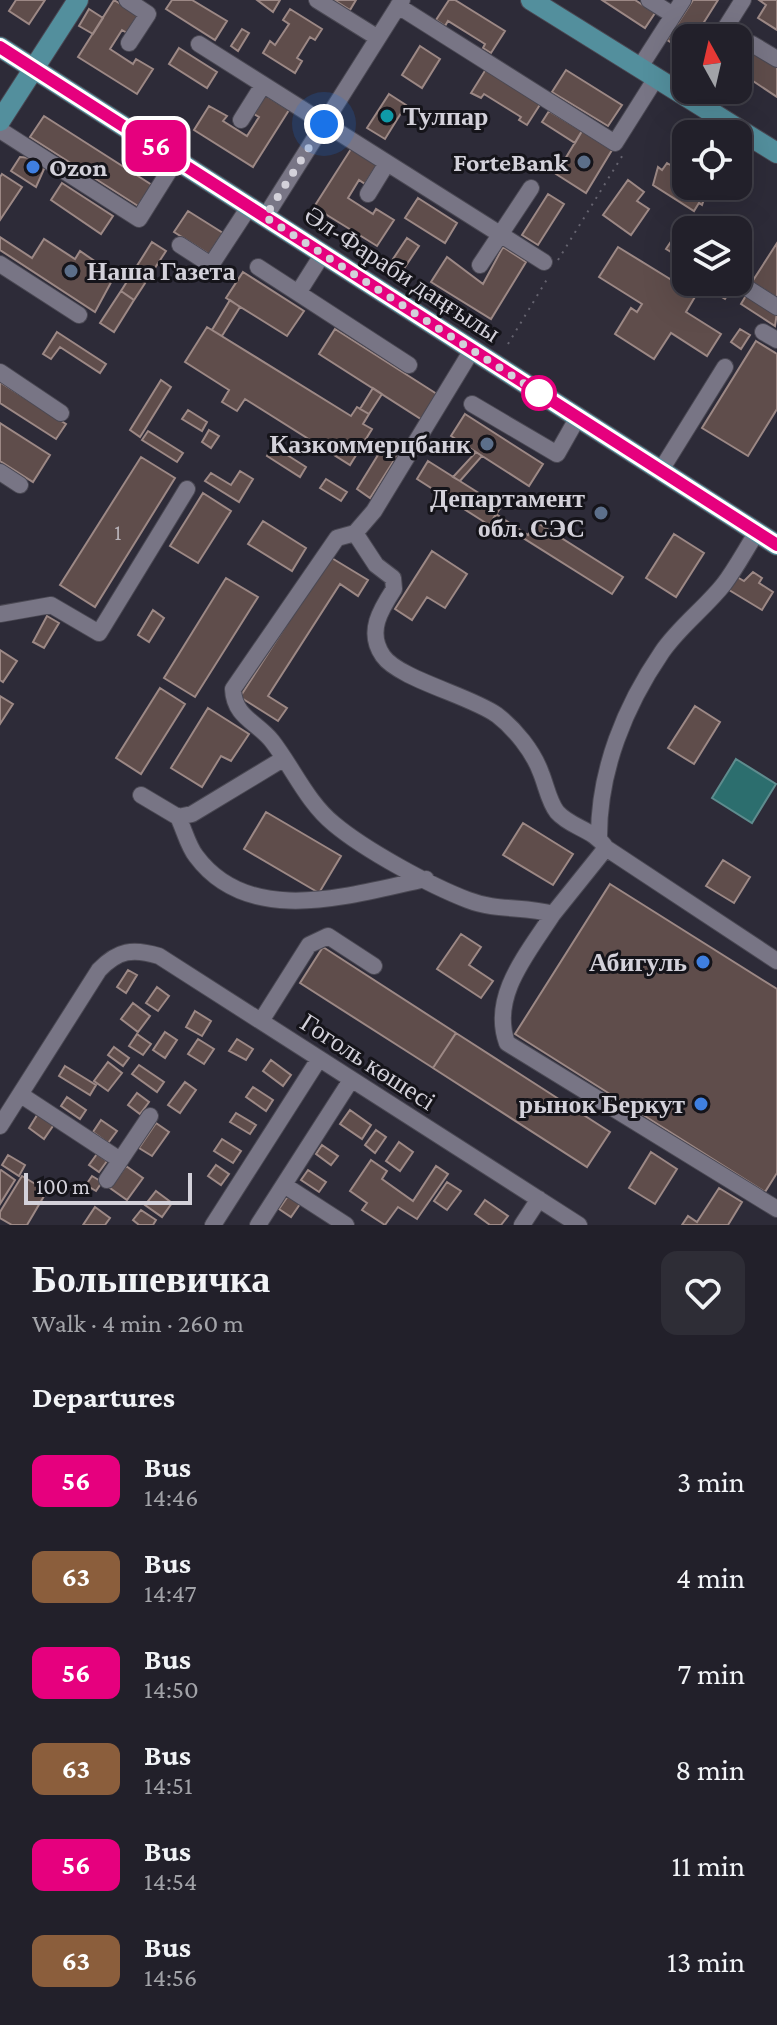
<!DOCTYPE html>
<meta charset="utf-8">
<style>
body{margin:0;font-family:"Crimson Pro",serif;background:#2e2d36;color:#f1f3f6;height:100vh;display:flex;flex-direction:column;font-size:30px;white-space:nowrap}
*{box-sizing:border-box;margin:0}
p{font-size:26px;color:#a2a3a8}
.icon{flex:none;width:44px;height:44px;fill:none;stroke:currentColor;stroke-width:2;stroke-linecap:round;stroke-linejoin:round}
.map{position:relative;height:1225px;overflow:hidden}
.side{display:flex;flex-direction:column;background:#22202a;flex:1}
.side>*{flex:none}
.badge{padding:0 16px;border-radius:12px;font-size:28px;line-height:52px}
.needle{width:52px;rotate:352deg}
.tools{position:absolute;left:672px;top:24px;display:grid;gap:16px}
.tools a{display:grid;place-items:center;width:80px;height:80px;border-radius:16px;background:#22202a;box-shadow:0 8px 32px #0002,0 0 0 2px #3f3e47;font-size:40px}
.scale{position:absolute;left:24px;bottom:20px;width:168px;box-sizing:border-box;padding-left:8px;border:4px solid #d3d1da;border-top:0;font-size:22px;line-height:28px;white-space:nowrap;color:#d3d1da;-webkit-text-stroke:6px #15141a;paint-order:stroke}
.you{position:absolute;width:40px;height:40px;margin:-20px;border:6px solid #fff;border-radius:50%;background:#1a73e8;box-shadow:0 0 0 12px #1a73e833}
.map>.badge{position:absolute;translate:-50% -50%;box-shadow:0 0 0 4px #fff}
h2{padding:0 32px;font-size:30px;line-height:72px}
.round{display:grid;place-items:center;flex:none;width:84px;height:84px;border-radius:16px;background:#2e2d36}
.overview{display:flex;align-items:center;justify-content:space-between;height:136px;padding:0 32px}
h1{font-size:38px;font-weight:700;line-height:60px}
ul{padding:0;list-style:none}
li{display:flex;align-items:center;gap:24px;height:96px;padding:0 32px}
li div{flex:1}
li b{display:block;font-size:30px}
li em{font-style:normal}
li .badge{min-width:88px;font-weight:700;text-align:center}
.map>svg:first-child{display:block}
</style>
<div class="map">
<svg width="777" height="1225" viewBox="0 0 777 1225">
<rect width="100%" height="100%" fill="#2d2b38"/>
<path fill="#2c6e6e" stroke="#5e8c8e" stroke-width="2" d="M736,759L776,784L752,823L712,798Z"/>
<path fill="#5f4d4b" stroke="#9c8885" stroke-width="2" d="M16,0H45L29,24L9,11Z
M114,0L138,15L127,33L122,30L110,49L133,64L136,59L153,69L137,94L78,57Z
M172,0H192L227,21L215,40L166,9Z
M257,0H280L273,12Z
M334,0H356L350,10Z
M449,0H455L505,31L491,53L483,48L485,44L448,21L445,26L436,20Z
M602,0H635L655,13L645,28Z
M693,0H718L694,38H686L685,51L667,40Z
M759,0H777V30L758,18L766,5Z
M89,9L103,18L93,34L79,26Z
M290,9L322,29L315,40L310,37L297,58L302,61L295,73L263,53L270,41L275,45L289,24L283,20Z
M242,29L249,33L238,51L231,46Z
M420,46L440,59L422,88L402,75Z
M745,46L777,67V97L738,71V57Z
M179,48L217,72L207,88L169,64Z
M486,69L541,103L527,125L519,120L521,117L484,94L481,98L471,93Z
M566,70L622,105L608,126L552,92Z
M389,94L406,105L385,139L367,128Z
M265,95L289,110L253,167L194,130L209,106L227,116L223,121L247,136L259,117L254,114Z
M549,111L582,131L575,143L542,122Z
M44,116L152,185L138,206L30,137Z
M582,131L612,150L586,193L556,174Z
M351,149L377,165L365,184L359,180L348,198L373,214L376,209L394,220L377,246L314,207Z
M20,157L31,158L45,167L36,187L11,171Z
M667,163L684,173L686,170V186L708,188L702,205L699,203L694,211L653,185L658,167L662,170Z
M2,174L22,187L0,220V177Z
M628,180L644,192L637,201L649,209L631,235L603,215Z
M62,183L113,216L101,234L51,200Z
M548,194L564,204L538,245L522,235Z
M418,198L457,223L445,243L405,218Z
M188,211L223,233L209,254L174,232Z
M0,237L32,258L44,239L75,259L80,251L115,275L95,312L0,250Z
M674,237L684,243L686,241V261L666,249Z
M407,238L419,246L405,267L393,259Z
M152,242L166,251L134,300L121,291Z
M777,243V298L752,282Z
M503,247L526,262L491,319L431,282L447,257L483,284Z
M618,247L696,295L686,312L721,334L707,356L671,333L654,359L615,334L631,308L637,312L642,304L599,277Z
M740,254L750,260L739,277L738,256Z
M243,272L304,311L287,336L226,298Z
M708,282H730L734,284L725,299L705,287Z
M121,291L134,300L114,332L100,323Z
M747,294L777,313L775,326L741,304Z
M230,300L240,307L222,336L212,330Z
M207,327L351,416L357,407L369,414L363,424L372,429L350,465L245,399L237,411L222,402L229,390L185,362Z
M335,329L440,396L424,421L319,354Z
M740,329L750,335L741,349L731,342Z
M57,332L106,364L100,373L60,347L51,359L43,354Z
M756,341L777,354V409L748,456L702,428Z
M161,380L171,387L140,437L130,430Z
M0,382L66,424L56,439L0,403Z
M373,388L382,394L369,414L360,409Z
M188,410L207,422L202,431L182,419Z
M465,414L543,464L529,486L451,436Z
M0,423L50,455L33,482L0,461Z
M209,430L219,436L211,448L202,442Z
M148,431L183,453L177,462L142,440Z
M386,442L400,451L370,498L357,489Z
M273,446L306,467L300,477L267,456Z
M476,452L482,456L460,481L453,477Z
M141,457L175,478L95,607L60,585Z
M428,461L501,507L489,525L417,479Z
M240,471L253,479L239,502L205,481L211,473L231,485Z
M326,479L347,492L341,501L320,488Z
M203,493L231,511L198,563L170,546Z
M496,514L528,535L536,522L623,577L612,594L493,519Z
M263,521L306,548L292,571L248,544Z
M674,534L704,553L676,597L646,578Z
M432,551L467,574L445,608L427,597L412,620L395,609Z
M330,557L368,580L358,596L340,584L268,696L287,708L278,721L240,697Z
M753,572L762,578L759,583L773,592L762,610L729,590L737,577L744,581Z
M226,578L258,597L195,697L164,678Z
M153,610L164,618L149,642L138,635Z
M47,616L59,623L44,648L33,642Z
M0,650L17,661L3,682L0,680Z
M160,688L185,704L141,774L116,758Z
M0,696L13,704L0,724Z
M695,706L720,722L694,764L668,748Z
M208,708L249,734L231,761L221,756L202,787L171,768Z
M266,812L341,856L319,893L244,849Z
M523,823L573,854L553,885L503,855Z
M723,860L750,877L734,903L706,886Z
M610,884L777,989V1173L765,1192L515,1034Z
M461,934L481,947L469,965L493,981L481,998L437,969Z
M323,947L456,1033L433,1068L300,983Z
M128,970L137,975L126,993L117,987Z
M157,987L169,996L158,1011L146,1003Z
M133,1003L150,1016L138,1032L121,1019Z
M195,1011L211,1021L202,1036L186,1027Z
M165,1032L177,1040L165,1058L153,1050Z
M456,1033L610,1132L587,1167L433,1068Z
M137,1034L151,1044L143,1055L129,1046Z
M198,1039L214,1049L204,1064L188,1054Z
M237,1039L253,1049L246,1060L229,1051Z
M114,1047L129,1058L123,1066L108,1055Z
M271,1060L291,1075L283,1086L263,1071Z
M108,1062L122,1073L108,1091L94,1081Z
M139,1065L164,1082L157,1092L132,1074Z
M65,1066L96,1085L90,1095L59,1076Z
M185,1082L196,1090L180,1113L168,1105Z
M253,1087L273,1100L266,1111L246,1097Z
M137,1093L149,1102L140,1114L128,1105Z
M67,1097L86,1110L80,1119L61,1106Z
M350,1110L371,1125L362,1139L340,1124Z
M39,1112L55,1123L44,1139L29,1128Z
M236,1113L256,1125L250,1134L230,1122Z
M101,1120L117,1131L108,1143L93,1132Z
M156,1123L169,1132L152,1156L139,1148Z
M376,1130L386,1137L375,1153L365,1145Z
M222,1139L241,1151L233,1163L214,1151Z
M399,1142L413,1152L400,1171L386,1161Z
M322,1145L338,1156L331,1165L316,1154Z
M651,1152L677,1169L655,1204L629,1188Z
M97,1154L107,1161L99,1172L89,1165Z
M8,1155L25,1165L19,1176L2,1165Z
M371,1160L387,1171L382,1179L413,1201L436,1166L448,1174L417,1219L398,1207L385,1225L362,1210L367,1203L350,1191Z
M216,1165L229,1174L221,1185L208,1176Z
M126,1166L143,1178L127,1200L110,1188Z
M1,1170L15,1180L0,1204V1171Z
M308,1170L326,1182L319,1192L301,1180Z
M22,1176L47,1191L27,1225H12L0,1218V1212Z
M92,1176L102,1182L96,1191L86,1185Z
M447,1182L461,1191L447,1210L434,1201Z
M719,1188L742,1202L728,1225H682L688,1216L697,1222Z
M156,1191L172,1203L162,1217L145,1205Z
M288,1196L300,1204L291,1217L279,1209Z
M485,1200L508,1216L501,1225H490L475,1214Z
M95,1207L110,1218L105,1225H83Z
M141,1210L156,1220L153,1225H139L133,1220Z"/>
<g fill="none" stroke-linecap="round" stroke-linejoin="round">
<g stroke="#4a4853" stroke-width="18">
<path id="minor" d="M127,0L148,14L129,43
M317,0L378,38
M649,0L673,15
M398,6L615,143L656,78
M719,38L743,0
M738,42L752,44L777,59
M199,44L544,262
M640,67L683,0
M241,120L263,85
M0,130L139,219L176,160
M368,194L387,163
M265,217L402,0
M180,245L211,265L249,207
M0,264L79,315
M480,265L531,188
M258,267L409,365
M741,284L777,307
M298,293L322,255
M763,332L777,340
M472,350L374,511L355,533L337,538L233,689C234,717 257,722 272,741C293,768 307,802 334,824C365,850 431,886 468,900C496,911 525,906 553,914L606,848
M0,372L61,413
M472,404L557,454L578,417
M661,470L725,367
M0,472L20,485
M355,533L376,565L393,578L394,589C381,609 366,632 383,656C399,679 471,696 497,715C515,729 533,751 541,773C546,785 549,802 557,812C571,828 594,829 606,848L777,961
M0,614L51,605L99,633L187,489
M141,795L178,817L192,814L283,759
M178,817C184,829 188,846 196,856C250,929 353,894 426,879
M599,836C599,770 625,706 662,652C679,627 705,608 724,584C736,568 746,549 757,532
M553,914C528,953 490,996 507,1043L777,1209
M261,1021L309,945L328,936L374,966
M21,1095L120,1160
M0,1126L99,970C118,950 133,948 159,956L579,1225
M107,1180L150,1116
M284,1185L346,1225
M213,1225L319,1059
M258,1225L351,1080
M522,1225L539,1199"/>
</g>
<g stroke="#4a4853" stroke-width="22">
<path id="major" d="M531,0L777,153
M0,47L777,545
M0,121L78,0"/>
</g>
<path stroke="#65636f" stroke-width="2" stroke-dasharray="2 6" stroke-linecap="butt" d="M558,260L624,153
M508,344L549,276"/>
<use href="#minor" stroke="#787585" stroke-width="16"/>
<use href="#major" stroke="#538f9d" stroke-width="20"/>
</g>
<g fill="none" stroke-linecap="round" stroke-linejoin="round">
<g stroke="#fff" stroke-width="18">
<path id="line" d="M0,47L777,545"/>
</g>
<use href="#line" stroke="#e6007e" stroke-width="12"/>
<path stroke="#d3d1da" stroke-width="8" stroke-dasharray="0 14.4" d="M324,124L265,217L539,393"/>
</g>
<circle fill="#0f9aa8" stroke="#15141a" stroke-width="3" cx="387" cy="116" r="8"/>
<g fill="#5c6f8a" stroke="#15141a" stroke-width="3">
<circle cx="584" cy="162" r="8"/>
<circle cx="71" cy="271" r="8"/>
<circle cx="487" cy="444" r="8"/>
<circle cx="601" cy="513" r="8"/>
</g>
<g fill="#3f7fe0" stroke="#15141a" stroke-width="3">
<circle cx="33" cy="167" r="8"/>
<circle cx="703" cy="962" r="8"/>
<circle cx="701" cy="1104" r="8"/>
</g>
<circle fill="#fff" stroke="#e6007e" stroke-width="4" cx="539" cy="393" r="16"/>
<g text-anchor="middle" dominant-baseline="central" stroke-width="6" stroke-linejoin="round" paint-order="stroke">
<g font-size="22" fill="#b6b0b6">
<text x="118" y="532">1</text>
</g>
<g font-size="26" font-weight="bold" fill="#d3d1da" stroke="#15141a" text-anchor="end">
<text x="403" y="116" text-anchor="start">Тулпар</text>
<text x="568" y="162">ForteBank</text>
<text x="49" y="167" text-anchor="start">Ozon</text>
<text x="87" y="271" text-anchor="start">Наша Газета</text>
<text x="471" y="444">Казкоммерцбанк</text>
<text x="585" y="498">Департамент<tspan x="585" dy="30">обл. СЭС</tspan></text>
<text x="687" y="962">Абигуль</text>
<text x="685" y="1104">рынок Беркут</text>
</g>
<g font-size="26" fill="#d3d1da" stroke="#15141a">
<text transform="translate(402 274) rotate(33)">Әл-Фараби даңғылы</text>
<text transform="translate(368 1062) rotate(33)">Гоголь көшесі</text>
</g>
</g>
</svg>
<div class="tools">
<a><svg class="needle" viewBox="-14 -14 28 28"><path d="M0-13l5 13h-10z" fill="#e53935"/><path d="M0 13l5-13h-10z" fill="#a2a3a8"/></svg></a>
<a><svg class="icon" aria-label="locate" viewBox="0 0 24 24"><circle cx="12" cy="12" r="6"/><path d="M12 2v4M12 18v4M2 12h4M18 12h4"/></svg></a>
<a><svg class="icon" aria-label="layers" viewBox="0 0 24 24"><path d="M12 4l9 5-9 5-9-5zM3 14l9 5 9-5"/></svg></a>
</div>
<div class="scale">100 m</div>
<div class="you" style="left:324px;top:124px"></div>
<b class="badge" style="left:156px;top:146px;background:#e6007e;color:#fff">56</b>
</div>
<section class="side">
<div class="overview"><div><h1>Большевичка</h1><p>Walk · 4 min · 260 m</p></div><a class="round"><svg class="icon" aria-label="heart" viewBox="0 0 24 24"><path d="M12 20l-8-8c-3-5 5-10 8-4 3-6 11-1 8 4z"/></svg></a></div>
<h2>Departures</h2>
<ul>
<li><span class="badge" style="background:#e6007e;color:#fff">56</span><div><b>Bus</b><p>14:46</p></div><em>3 min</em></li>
<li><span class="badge" style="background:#8b5e3c;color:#fff">63</span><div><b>Bus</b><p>14:47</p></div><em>4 min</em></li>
<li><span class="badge" style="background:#e6007e;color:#fff">56</span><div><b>Bus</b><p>14:50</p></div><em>7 min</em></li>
<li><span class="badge" style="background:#8b5e3c;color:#fff">63</span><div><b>Bus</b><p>14:51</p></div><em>8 min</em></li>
<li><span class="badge" style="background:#e6007e;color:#fff">56</span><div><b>Bus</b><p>14:54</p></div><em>11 min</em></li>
<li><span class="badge" style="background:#8b5e3c;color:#fff">63</span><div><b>Bus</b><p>14:56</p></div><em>13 min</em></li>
</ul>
</section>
